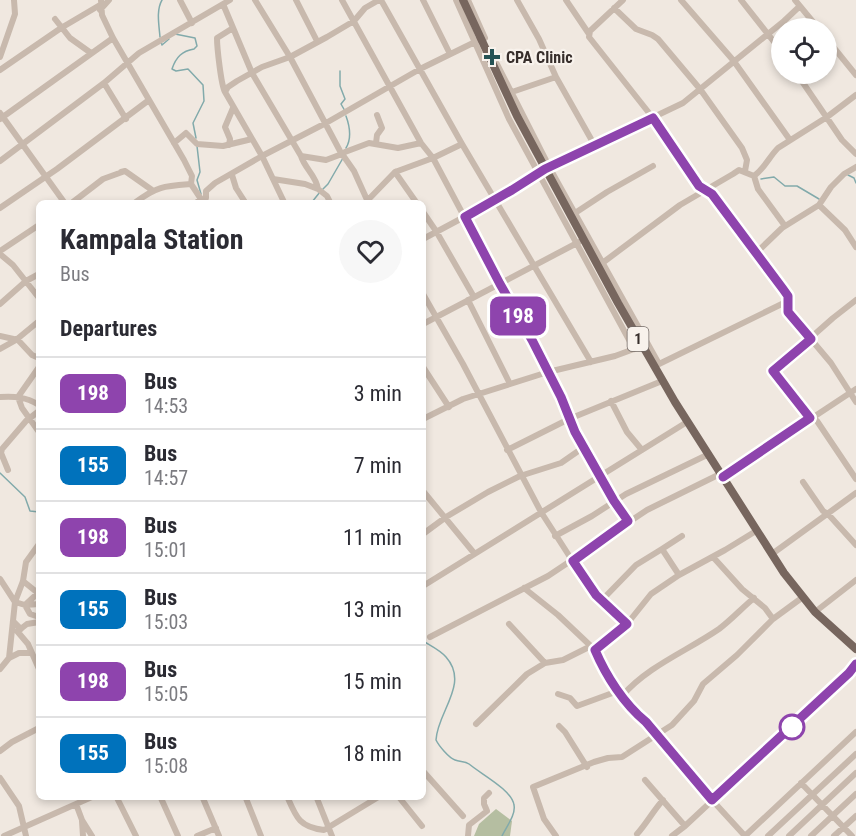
<!DOCTYPE html>
<style>
body{margin:0;font-family:"Roboto Condensed",sans-serif;background:#f7f7f7;color:#2b2b33;height:100vh;display:flex;flex-direction:column;font-size:22px;white-space:nowrap}
*{box-sizing:border-box;margin:0}
p{font-size:20px;color:#7c7c81}
.icon{flex:none;width:33px;height:33px;fill:none;stroke:currentColor;stroke-width:2;stroke-linecap:round;stroke-linejoin:round}
.map{position:relative;flex:1;overflow:hidden}
.details{position:absolute;left:36px;top:200px;width:390px;height:600px;display:flex;flex-direction:column;background:#fff;border-radius:9px;box-shadow:0 3px 9px #0003}
.details>*{flex:none}
.badge{padding:0 12px;border-radius:9px;font-size:21px;line-height:39px}
.tools{position:absolute;left:771px;top:18px;display:grid;gap:12px}
.tools a{display:grid;place-items:center;width:66px;height:66px;border-radius:50%;background:#fff;box-shadow:0 3px 9px #0003;font-size:30px}
.map>.badge{position:absolute;translate:-50% -50%;box-shadow:0 0 0 3px #fff}
h2{padding:0 24px;font-size:22px;line-height:54px}
.round{display:grid;place-items:center;flex:none;width:63px;height:63px;border-radius:32px;background:#f7f7f7}
.overview{display:flex;align-items:center;justify-content:space-between;height:102px;padding:0 24px}
h1{font-size:28px;font-weight:700;line-height:45px}
ul{padding:0;list-style:none}
li{display:flex;align-items:center;gap:18px;height:72px;padding:0 24px;border-top:2px solid #e1e1e2}
li div{flex:1}
li b{display:block;font-size:22px}
li em{font-style:normal}
li .badge{min-width:66px;font-weight:700;text-align:center}
.map>svg:first-child{display:block}
</style>
<div class="map">
<svg width="856" height="836" viewBox="0 0 856 836">
<rect width="100%" height="100%" fill="#f0e8e0"/>
<path fill="#b5bea1" d="M496,809L512,821L510,836H474L479,824Z"/>
<g fill="none" stroke-linecap="round" stroke-linejoin="round">
<path stroke="#82aaab" stroke-width="1.5" d="M175,34L195,38L197,46L194,49C182,51 176,57 172,69L176,71L188,69L203,85L204,101L193,123L196,138
M160,37C159,25 156,10 162,0
M161,42L162,45L169,39
M340,71V86L345,99L341,104L345,111
M197,146L200,172L197,180L201,194
M346,148C352,138 350,127 346,116
M848,175L854,178L856,183
M761,179L774,177L785,186H797L819,199
M323,189L328,184L343,158
M312,202L320,192
M0,473L25,497L30,511L39,512
M423,641C431,646 440,650 446,657C470,684 437,712 436,740C439,746 449,758 455,760C460,762 465,761 469,764C481,774 512,790 514,805C516,815 506,827 502,836"/>
<path stroke="#c8b9ad" stroke-width="6" d="M101,0L102,15L113,38L184,160L192,176L191,184L203,202
M180,0L192,23
M255,0L290,57L340,151L354,171L368,202
M296,0L317,41
M342,0L421,143L433,158L500,284L532,340L561,397L575,432L614,501L628,521
M381,0L462,144L591,362
M423,0L450,54
M456,0L509,119L634,349
M468,0L485,38
M517,0L539,39L556,77L595,146
M566,0L589,34
M623,0L590,31L589,37L653,118L699,186L712,194L783,289L788,296V312L831,363L856,402
M681,0L733,60L790,140
M741,0L782,52
M795,0L818,28
M223,4L252,73L301,156C305,169 316,175 318,189L327,196L330,202
M614,8L636,29L652,35L658,39L700,89L742,148L747,160L745,171
M100,10L109,0
M55,19L70,38L91,53
M826,38L856,75
M0,57L15,14L14,0
M497,64L553,174L659,364
M0,70L61,28L100,5
M797,74L842,140L856,154
M104,83L126,119
M225,92C221,85 217,47 217,38L233,28
M509,93L556,77
M0,113L64,202
M0,119L113,38
M174,143L186,133L197,144L223,146L252,139
M376,143L377,135L382,128L377,115
M229,145L230,139L225,127L233,108
M345,152L369,143L398,148L421,143
M301,156L326,160L342,154
M0,161L104,83L139,53L230,0
M121,172L125,171L152,190
M395,172L416,202
M232,175L236,188L245,202
M273,179L305,184L318,189
M73,202L103,179L125,171
M136,202C157,186 165,186 191,184
M197,202L206,198V191L215,183L262,156L326,123L420,69L477,41
M284,202L262,156L225,92L228,87L237,81L262,67L290,57L327,37L354,21L365,8L379,0
M366,202L395,172L433,158L462,144
M819,205L845,230L856,247
M0,208L57,169L149,100
M423,212L436,231L474,297
M572,215L607,192L653,166
M785,226L758,189L754,176C765,168 769,157 778,148L827,117L856,95
M423,239L496,200L545,169L683,103L784,21L800,6
M0,251L39,225
M756,253L782,228L819,205L831,187L844,174L856,167
M0,254L13,265L39,298
M601,264L680,205L733,174L739,170L754,176
M423,294L463,364L541,512L588,585L627,624
M468,300L510,384
M856,300L833,318L773,371L810,418H814L817,421L856,479
M0,304L26,281L39,274
M423,324L579,242
M0,336L18,340L32,355L39,358
M0,349L16,340L39,321
M657,365L788,301
M39,367L18,397L22,408L39,432
M423,367L449,407
M0,397C15,396 26,397 39,405
M611,401L627,432L642,450
M423,419L463,399L548,372L615,356L642,346
M507,450L569,419L662,381
M8,470L1,453L2,449L26,421L39,411
M723,477L856,389
M803,482L823,511L828,514L856,545
M423,491L474,553
M423,534L446,517L488,492L520,476L561,463L584,447
M555,536L592,516L626,494L709,454
M39,544L26,562L23,581L15,602L25,605L39,604
M662,549L682,536
M772,554L856,493
M713,557L742,589L765,608L773,619L803,597
M0,579L15,602L9,658L0,669
M23,581L39,594
M423,586L687,422
M524,588L558,615L595,650L618,691L636,714L646,722L691,777L745,836
M38,593L25,605L30,614L39,617
M602,600L636,565L662,549L679,575
M815,612L856,580
M13,621L21,629L17,631L28,644L39,669
M509,624L545,663
M18,631L27,624L39,622
M430,637L548,576L647,510L720,474
M595,650L627,624L651,594L679,575L725,550L756,531
M9,658L19,653H31
M558,694L570,698L577,706L618,691
M622,696C648,666 687,651 719,629C731,620 742,608 754,598
M476,724L527,674L545,663L563,660L591,646
M559,726L565,732L587,767
M0,751L12,742L39,728
M423,771L463,816
M0,778L19,806L26,836
M645,780L685,826
M801,783L852,836
M116,796L136,836
M160,796L178,836
M202,796L219,836
M245,796L261,836
M287,796C296,817 299,827 324,830L380,796
M316,796L332,836
M398,796L422,826
M76,804L82,820L92,836
M82,821L83,836
M637,834C647,823 653,811 663,800
M4,836L94,796
M197,836L216,828
M468,836L469,825L487,811L484,804V798L489,793
M556,836L544,819L533,787L594,762L608,758L622,757L672,725L694,701L703,684L737,655L773,619
M672,836L685,826L849,673L856,664
M745,836L856,732
M768,836L856,754
M789,836L856,773
M811,836L856,794
M834,836L856,816"/>
<path stroke="#77665e" stroke-width="8" d="M463,0L517,116L618,303L675,402L784,573L815,612L856,649"/>
</g>
<g fill="none" stroke-linecap="round" stroke-linejoin="round">
<g stroke="#fff" stroke-width="14">
<path id="line" d="M723,477L810,418L773,371L811,339L788,312V296L783,289L712,194L699,186L653,118L545,169L512,190L465,217L500,284L532,340L561,397L575,432L614,501L628,521L573,561L596,595L627,624L595,650C606,676 624,704 646,722L712,800L849,673L856,664"/>
</g>
<use href="#line" stroke="#8e44ad" stroke-width="9"/>
</g>
<path fill="#255254" stroke="#f8f2ec" stroke-width="2" d="M489 48h6v6h6v6h-6v6h-6v-6h-6v-6h6z"/>
<circle fill="#fff" stroke="#8e44ad" stroke-width="3" cx="792" cy="727" r="12"/>
<g text-anchor="middle" dominant-baseline="central" stroke-width="4.5" stroke-linejoin="round" paint-order="stroke">
<rect fill="#f8f2ec" stroke="#716965" stroke-width="1.5" x="627.5" y="327" width="21" height="24" rx="4.5"/>
<g font-size="15" font-weight="bold" fill="#372e2b">
<text x="638" y="339">1</text>
</g>
<g font-size="16" font-weight="bold" fill="#372e2b" stroke="#f8f2ec" text-anchor="start">
<text x="506" y="57">CPA Clinic</text>
</g>
</g>
</svg>
<div class="tools">
<a><svg class="icon" aria-label="locate" viewBox="0 0 24 24"><circle cx="12" cy="12" r="6"/><path d="M12 2v4M12 18v4M2 12h4M18 12h4"/></svg></a>
</div>
<b class="badge" style="left:518px;top:316px;background:#8e44ad;color:#fff">198</b>
<section class="details">
<div class="overview"><div><h1>Kampala Station</h1><p>Bus</p></div><a class="round"><svg class="icon" aria-label="heart" viewBox="0 0 24 24"><path d="M12 20l-8-8c-3-5 5-10 8-4 3-6 11-1 8 4z"/></svg></a></div>
<h2>Departures</h2>
<ul>
<li><span class="badge" style="background:#8e44ad;color:#fff">198</span><div><b>Bus</b><p>14:53</p></div><em>3 min</em></li>
<li><span class="badge" style="background:#0072bc;color:#fff">155</span><div><b>Bus</b><p>14:57</p></div><em>7 min</em></li>
<li><span class="badge" style="background:#8e44ad;color:#fff">198</span><div><b>Bus</b><p>15:01</p></div><em>11 min</em></li>
<li><span class="badge" style="background:#0072bc;color:#fff">155</span><div><b>Bus</b><p>15:03</p></div><em>13 min</em></li>
<li><span class="badge" style="background:#8e44ad;color:#fff">198</span><div><b>Bus</b><p>15:05</p></div><em>15 min</em></li>
<li><span class="badge" style="background:#0072bc;color:#fff">155</span><div><b>Bus</b><p>15:08</p></div><em>18 min</em></li>
</ul>
</section>
</div>
